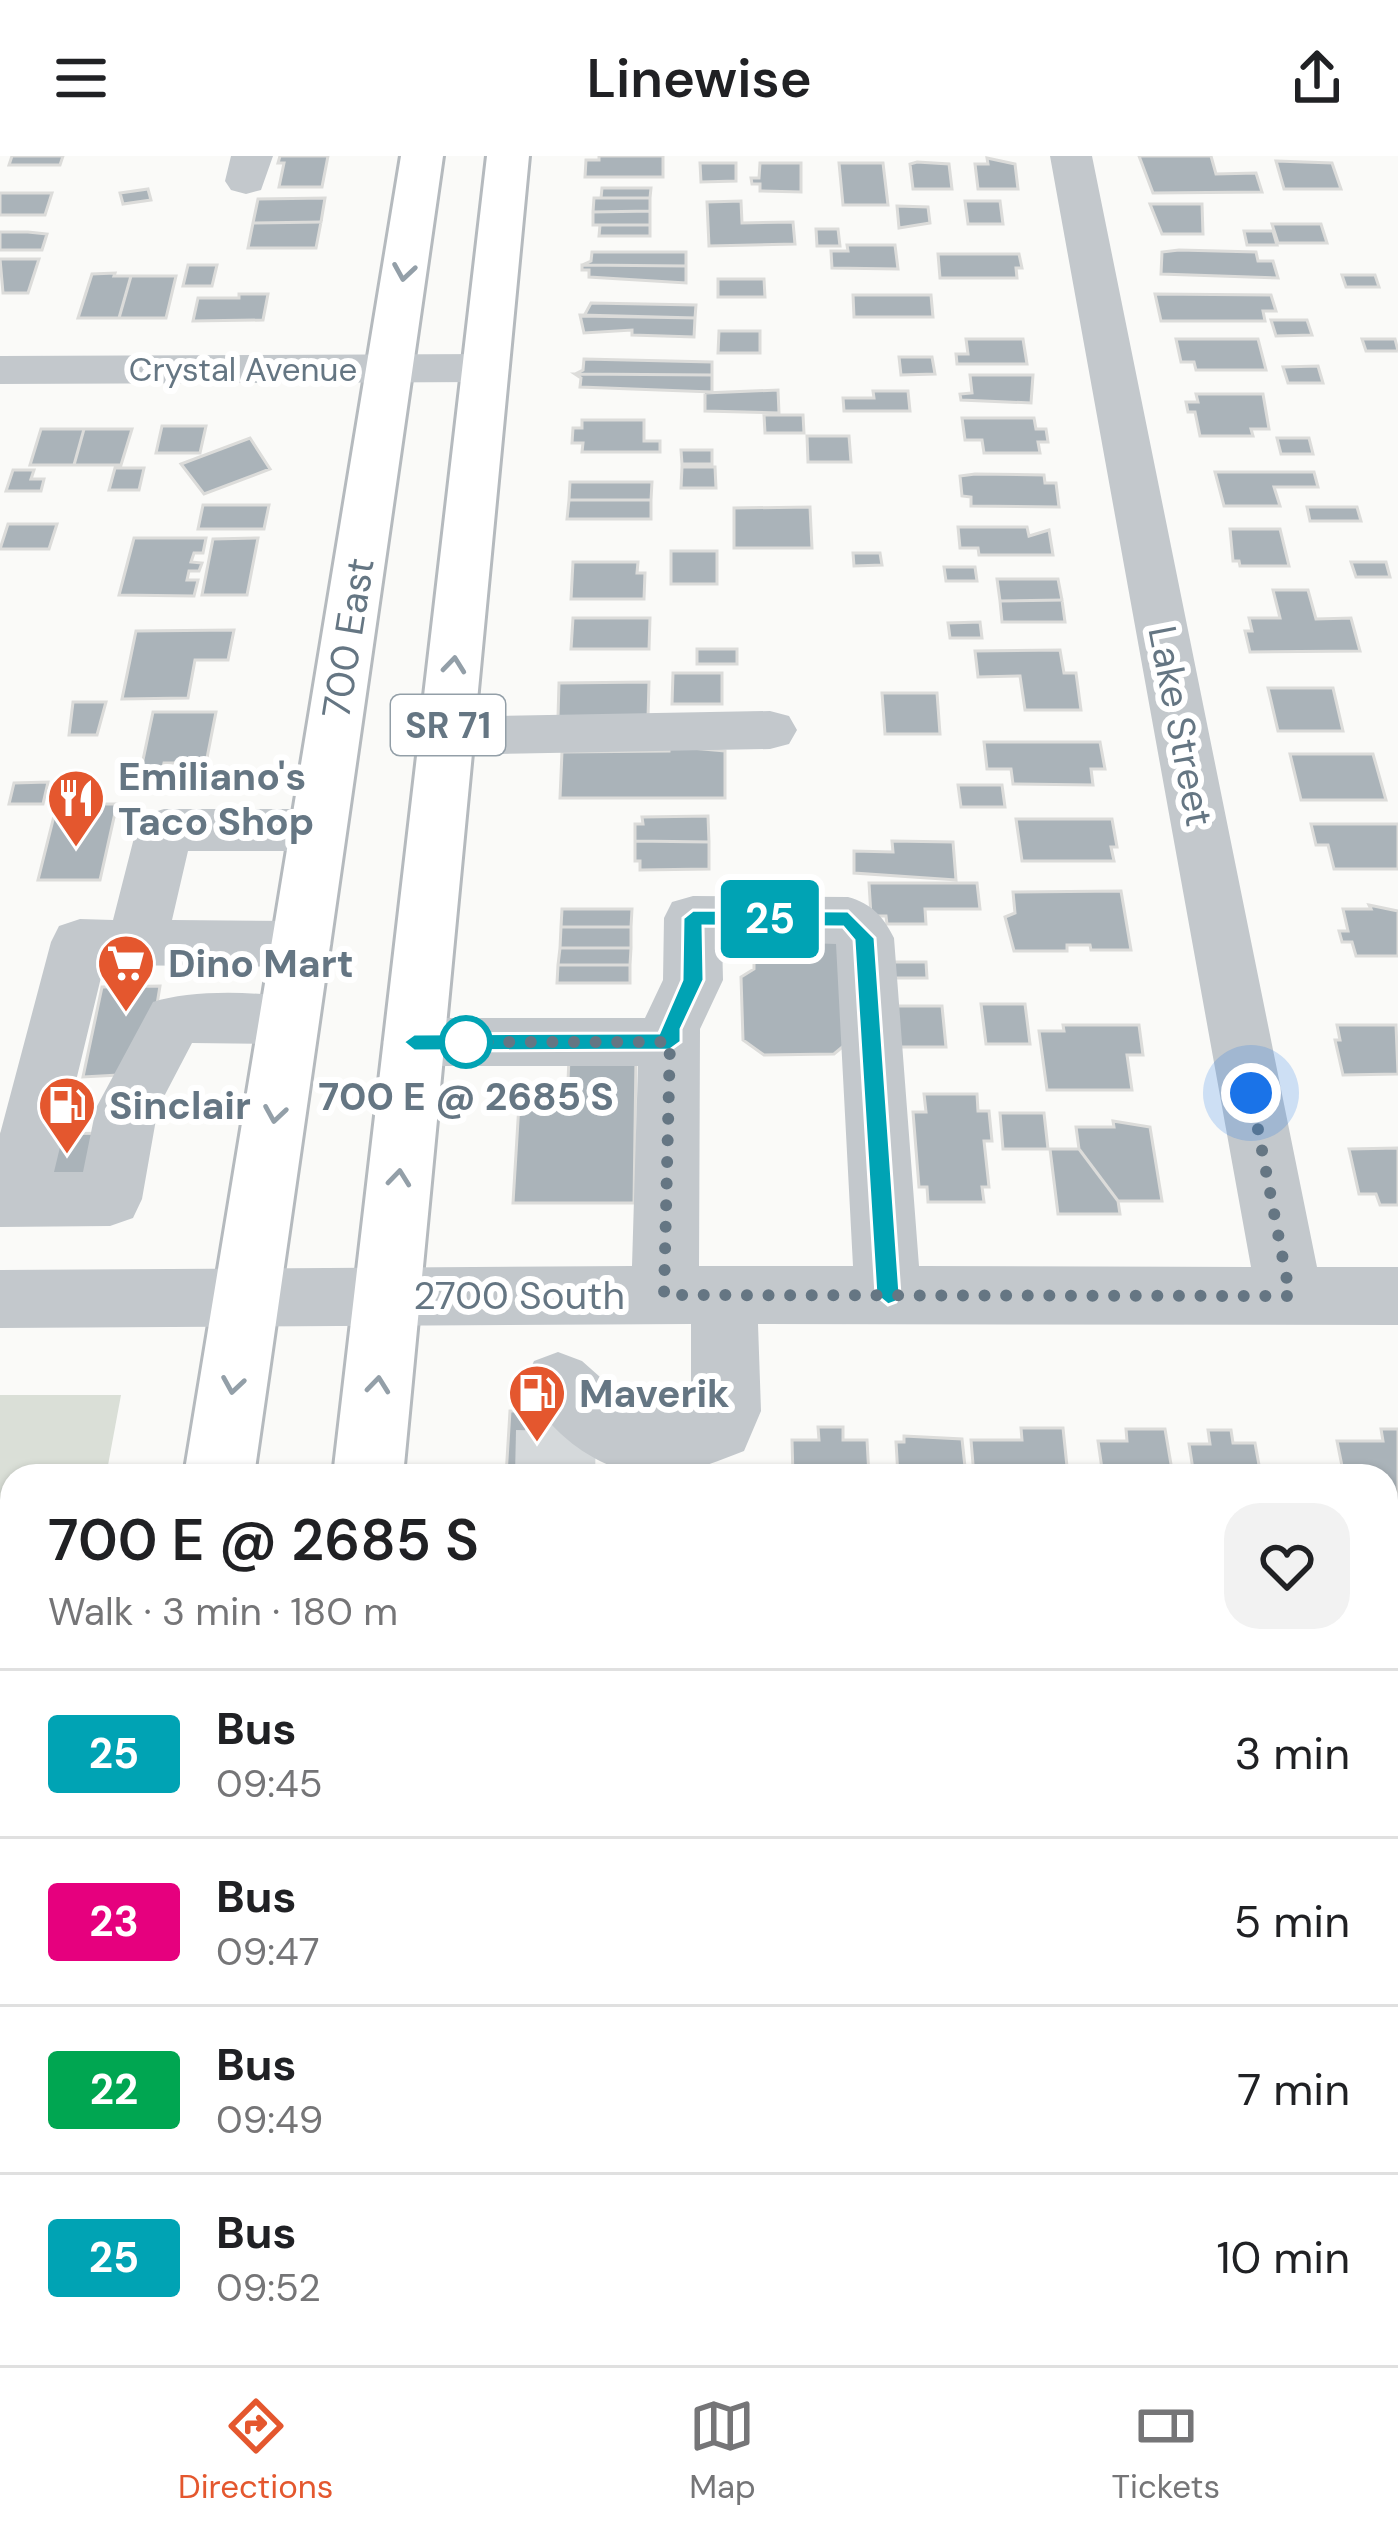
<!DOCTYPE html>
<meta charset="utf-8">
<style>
body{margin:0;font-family:"DM Sans",sans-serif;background:#f2f2f2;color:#202124;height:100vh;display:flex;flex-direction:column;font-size:45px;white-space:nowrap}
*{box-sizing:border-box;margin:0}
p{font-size:39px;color:#757577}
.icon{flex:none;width:66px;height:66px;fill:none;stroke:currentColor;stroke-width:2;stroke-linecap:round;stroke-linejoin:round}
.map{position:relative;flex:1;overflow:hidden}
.side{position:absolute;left:0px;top:1308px;width:1398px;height:903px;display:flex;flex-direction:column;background:#fff;border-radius:36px 36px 0 0;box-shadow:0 3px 9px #0004}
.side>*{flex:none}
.badge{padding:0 24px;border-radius:9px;font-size:42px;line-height:78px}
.you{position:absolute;width:60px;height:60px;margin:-30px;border:9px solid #fff;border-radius:50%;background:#1a73e8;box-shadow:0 0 0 18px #1a73e833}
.map>.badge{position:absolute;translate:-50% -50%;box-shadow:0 0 0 6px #fff}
.round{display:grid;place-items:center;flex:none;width:126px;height:126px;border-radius:36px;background:#f2f2f2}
.head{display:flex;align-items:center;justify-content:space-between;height:204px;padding:0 48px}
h1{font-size:57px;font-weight:600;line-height:90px}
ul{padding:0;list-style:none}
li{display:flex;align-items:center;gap:36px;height:168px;padding:0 48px;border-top:3px solid #e0e0e0}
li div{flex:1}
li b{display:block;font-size:45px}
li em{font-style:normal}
li .badge{min-width:132px;font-weight:700;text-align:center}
header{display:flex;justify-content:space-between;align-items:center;height:156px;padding:0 48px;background:#fff;font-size:54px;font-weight:600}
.tabs{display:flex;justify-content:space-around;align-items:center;height:168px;border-top:3px solid #e0e0e0;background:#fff;font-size:33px;color:#757577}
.tabs a{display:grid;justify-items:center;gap:6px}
.tabs .current{color:#e4572e}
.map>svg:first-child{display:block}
</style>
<header><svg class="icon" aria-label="menu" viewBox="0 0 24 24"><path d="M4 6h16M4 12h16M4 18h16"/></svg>Linewise<svg class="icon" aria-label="share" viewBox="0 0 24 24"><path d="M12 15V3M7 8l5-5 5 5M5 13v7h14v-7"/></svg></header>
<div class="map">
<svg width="1398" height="2209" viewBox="0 0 1398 2209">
<rect width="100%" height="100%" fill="#fafaf8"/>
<path fill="#dadfd7" d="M0,1239H121L106,1320H12V1831L0,1896Z"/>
<path fill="#aab3b9" stroke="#dcdcda" stroke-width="3" d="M12,0H63L60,9H9Z
M280,0H328L322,31H279L284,7H278Z
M599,0H663V21H585L586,4H599Z
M1139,0H1211L1216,18L1256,17L1262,36L1153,37Z
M987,2L1015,8L1018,33H978L975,8H988Z
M1276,5L1332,7L1341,33H1284Z
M917,6L949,8L952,33H913L910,8Z
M700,7H736V25L701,26Z
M760,7H801V36L760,35V28H752L751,22H759Z
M839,7H883L888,49H843Z
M602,32H651L650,42H601Z
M148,33L151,44L123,48L120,37Z
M0,37H52L45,59H0Z
M325,42L321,66L253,67L258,43Z
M594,42H650V55L593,56Z
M741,45L742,67L793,66L795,88L709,90L707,46Z
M965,45H1000L1003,68H968Z
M1150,48H1202L1203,78H1162Z
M897,50L928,51L930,67L899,72Z
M650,55V69H593V56Z
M321,66L316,92H248L253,67Z
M1272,68H1321L1327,87H1278Z
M600,69H650V80H599Z
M816,73H838L840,90H817Z
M1244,75H1273L1277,89H1247Z
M0,76H28L47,78L42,94H0Z
M847,89H895L898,113L832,112L831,95H848Z
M1179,94L1256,96L1258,105H1273L1278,122L1161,118L1162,96Z
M592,96H686V110L582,109L591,105Z
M938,98H1019L1022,112H1016L1017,122H940Z
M0,103H39L28,137H3Z
M188,109H217L212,130H183Z
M582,109L686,110V127L589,121V114H582Z
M115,117L114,120H131L119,162H78L92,118Z
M1342,119H1375L1379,131H1346Z
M131,120H176L166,162H119Z
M718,123H764L765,141H718Z
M239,138H268L263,164L193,165L198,142H239Z
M1155,138L1271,139L1276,155H1263L1265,165H1161Z
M853,139H931L933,161H854Z
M591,147L696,149L695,162L584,160Z
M580,159L695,162L694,181L632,179V174L584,177Z
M1271,164H1307L1312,179L1276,180Z
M719,175H760V197H718Z
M966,183H1023L1027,208H957L956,198H968Z
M1176,183H1258L1266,214H1196L1194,206H1181Z
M1362,183H1395L1398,195H1366Z
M899,201H932L935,218L901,219Z
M584,203L712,206V219L575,218L583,214Z
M1318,210L1323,227H1288L1283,211Z
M575,218L712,219V236L580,231L581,222Z
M970,219H1033L1031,247L961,244L960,238L972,237Z
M778,234L779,257L705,255V237Z
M873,235H908L910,255H844L843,242H874Z
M1196,238H1263L1269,273H1251L1253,280H1200L1195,256H1188L1186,246H1198Z
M764,259H803L804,277H765Z
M962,262H1034L1036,273H1046L1048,286H1038L1040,297H984L982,284H965Z
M582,264H644V285H660V296H582L583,287H572L573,272H582Z
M162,270H206L200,297H156Z
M41,273H84L74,309H30Z
M84,273H132L121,309H74Z
M807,280H849L851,306H808Z
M250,282L270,313L204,338L181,308Z
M1277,282H1309L1313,298H1281Z
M681,294H712V308H682Z
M682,311H715L716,332H681Z
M115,312H144L139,334H109Z
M13,314H34L31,323H44L41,335H6Z
M1215,316H1314L1318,331H1274L1280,350H1224Z
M975,318L1044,319L1045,327H1056L1059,351L971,350V341L962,340L960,320Z
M570,326H652L651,344H569Z
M569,344H651V363H567Z
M203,349H269L264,373H198Z
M810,351L812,392H734V352Z
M1307,351H1357L1361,365H1310Z
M8,368H57L49,393H0Z
M958,371H1027L1029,380L1049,374L1053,399H979L978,392H960Z
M1230,373H1280L1289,410H1240L1239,405H1233Z
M134,382H206L203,397H194L191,406L202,407L199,415H189L187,424H198L194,440L119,439Z
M258,382L247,439H202L213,383Z
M671,395H717V428H671Z
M853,397H880L882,409L854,410Z
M573,406H638L637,417H645L644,443H571Z
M1351,406H1386L1390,421H1356Z
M944,411H975L977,425H946Z
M997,423H1058L1062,444L1000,445Z
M1273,434H1308L1316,463L1351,462L1360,495L1250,496L1245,475H1252L1249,462H1280Z
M1062,444L1065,466H1002L1000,445Z
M573,462H650L649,493H571Z
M980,466L982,482H950L948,467Z
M234,474L228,504H195L188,542L122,543L136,475Z
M697,493H737V508H697Z
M1060,494L1064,517H1076L1081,554H1025L1020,520L978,521L975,495Z
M673,517H722V548H672Z
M649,526L648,561H558L559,527Z
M1268,532H1333L1343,575H1278Z
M882,537H937L940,578H885Z
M73,546H106L97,579H69Z
M153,556H216L206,607H164L160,623H123L127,604H143Z
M984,586H1100L1105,613H1091L1093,629L1013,628L1011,613H987Z
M669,590L725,595V642H560L562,596L669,595Z
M1290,598H1373L1386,644H1301Z
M48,626L43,648H9L14,627Z
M958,629H1002L1005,651H961Z
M57,648H117L100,724H38Z
M708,660L709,686L635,685V668H643L642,661Z
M1016,663H1112L1117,691H1111L1114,705H1022Z
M1311,668H1398V713H1334L1328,689H1316Z
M635,685L709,686V713L640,714V705H635Z
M892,685L953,686L956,724L854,717V695L893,696Z
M869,727H977L980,753H925L926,768H887L886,760H871Z
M1121,735L1131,794H1091L1090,789H1067V795H1014L1005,761L1015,757L1013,736Z
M1369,749L1398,755V800H1356L1352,786H1342L1339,775H1348L1343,753H1371Z
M562,753H632L631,771H561Z
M561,771H631V792H560Z
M840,783L846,888L834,898L764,899L743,884L741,821L754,813V784Z
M560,792H631L630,809H558Z
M892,806H926L927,822H894Z
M558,809H630V827H557Z
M160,830L151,885L119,919L83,921L102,831Z
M981,848H1025L1030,888H986Z
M893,850H942L946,891H895Z
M1063,869H1139L1143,899H1127L1132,934H1047L1039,875H1064Z
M1337,869H1396L1398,918L1343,919L1335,884H1340Z
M569,902H636L634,1047H513L519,948H567Z
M924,938H977L978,955H989L992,985H984L989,1031H982L984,1046H928L927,1031H919L913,956H926Z
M1000,957H1044L1048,993H1003Z
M1113,965L1150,971L1162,1045H1118L1079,993L1076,971H1114Z
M138,977L130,1022L0,1023V978Z
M1398,992V1049H1380L1376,1038H1359L1349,993Z
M1050,993H1079L1118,1045L1120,1058H1058Z
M510,1255H566L564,1320H506Z
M818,1271H843V1284H867L869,1320H793L792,1284H819Z
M1021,1272H1063L1068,1320H974L971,1284H1022Z
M1126,1273H1165L1173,1320H1103L1098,1285H1127Z
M1381,1273H1398V1354H1386V1320H1344L1337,1285H1383Z
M1208,1274H1231L1233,1287H1255L1261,1320H1194L1189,1288H1210Z
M904,1280L962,1283L966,1320H898L896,1286H904Z
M1386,1436H1392L1398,1462V1536H1386Z
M1387,1615L1398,1669V1758H1386Z
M1386,1841H1398V1927H1387L1386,1920Z
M515,2199H621V2209H514Z
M1112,2199H1338L1339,2209H1113Z"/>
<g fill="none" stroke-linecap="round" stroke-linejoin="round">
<path stroke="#d5d9db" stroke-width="62" stroke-dasharray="62 30" stroke-linecap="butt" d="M556,1278L557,1255"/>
<path stroke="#d5d9db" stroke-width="80" stroke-dasharray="80 39" stroke-linecap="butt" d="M555,1320L556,1275"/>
<g stroke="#b5babe" stroke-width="6">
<path id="major" d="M401,0H443L254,1320H184Z
M487,0H529L403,1320H333Z
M39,2199H129L128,2209H38Z
M230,2199H320L319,2209H229Z"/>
</g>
<path fill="#c3c8cc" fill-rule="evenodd" d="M231,0H273L261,34L246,38L231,34L225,25Z
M1050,0H1092L1317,1111H1398V1169L758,1168L761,1255L744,1295C720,1304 695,1315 670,1318C608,1325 548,1280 524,1227L534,1205L558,1196L582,1205L635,1252L691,1250V1168L0,1172V1114L632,1110L638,910H414L392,903L383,886L392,869L414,862H645L663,824L664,762L672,746L693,740L848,741C872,748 883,760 894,782L919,1110L1251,1111ZM722,784L836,788L853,1110H699L700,873L723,824Z
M486,198L502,202L509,212L502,222L486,226L0,228V200Z
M770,555L789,560L797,574L789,588L770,593L447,599L428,594L420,580L428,566L447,561Z
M164,653H318L338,659L346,674L338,689L318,695H188L172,764L301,765L322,772L331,788L322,804L301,811L104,809L54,1016H83L96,952L153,846C192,833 271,834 310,847L319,864L310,881L289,888L192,887L158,952L142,1043L133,1062L110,1070L0,1071V978L51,786L59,770L80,763L113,764L136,674L144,659Z"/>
<use href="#major" fill="#fff" fill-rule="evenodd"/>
</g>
<defs><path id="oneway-chevron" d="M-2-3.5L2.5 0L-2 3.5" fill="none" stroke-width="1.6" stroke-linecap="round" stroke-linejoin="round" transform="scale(3)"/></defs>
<g stroke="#939fa8">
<use href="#oneway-chevron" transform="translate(404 116) rotate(99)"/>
<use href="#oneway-chevron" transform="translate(454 509) rotate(-84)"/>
<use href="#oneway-chevron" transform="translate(275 958) rotate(99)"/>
<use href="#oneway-chevron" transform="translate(399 1022) rotate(-84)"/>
<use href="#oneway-chevron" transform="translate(233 1229) rotate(99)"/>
<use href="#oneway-chevron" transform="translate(378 1229) rotate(-84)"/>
</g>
<path fill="#00a3b4" stroke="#fff" stroke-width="3" d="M693,754L848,755L875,782L900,1139L896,1146L888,1149L876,1139L854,784L843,771L703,770L704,824L681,873V886L670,894L414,895L403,886L414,878L659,877L682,824L683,762Z"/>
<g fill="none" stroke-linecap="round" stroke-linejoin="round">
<path stroke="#657683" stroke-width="12" stroke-dasharray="0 21.6" d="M466,886H670L664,1139L1290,1140L1251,937"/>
</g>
<defs>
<g id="restaurant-pin" transform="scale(3)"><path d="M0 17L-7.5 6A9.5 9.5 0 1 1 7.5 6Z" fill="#e4572e" stroke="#fff"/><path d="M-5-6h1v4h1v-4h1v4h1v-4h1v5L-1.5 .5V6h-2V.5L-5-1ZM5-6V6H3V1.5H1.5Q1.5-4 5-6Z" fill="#fff"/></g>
<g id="supermarket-pin" transform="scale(3)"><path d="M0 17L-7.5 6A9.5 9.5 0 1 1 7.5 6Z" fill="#e4572e" stroke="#fff"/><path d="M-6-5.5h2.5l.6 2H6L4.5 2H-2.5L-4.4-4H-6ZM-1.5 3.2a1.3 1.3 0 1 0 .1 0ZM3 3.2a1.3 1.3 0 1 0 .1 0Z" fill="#fff"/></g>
<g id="fuel-pin" transform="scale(3)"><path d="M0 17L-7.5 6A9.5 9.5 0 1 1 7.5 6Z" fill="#e4572e" stroke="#fff"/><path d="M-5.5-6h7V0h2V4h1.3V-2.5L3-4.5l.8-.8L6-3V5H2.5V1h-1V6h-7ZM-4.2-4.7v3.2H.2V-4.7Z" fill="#fff"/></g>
</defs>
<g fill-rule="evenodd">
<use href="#restaurant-pin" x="76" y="642"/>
<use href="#supermarket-pin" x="126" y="807"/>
<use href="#fuel-pin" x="67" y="949"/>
<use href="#fuel-pin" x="537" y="1237"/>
</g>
<circle fill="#fff" stroke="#00a3b4" stroke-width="6" cx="466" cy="886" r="24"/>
<g text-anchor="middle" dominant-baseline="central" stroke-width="12" stroke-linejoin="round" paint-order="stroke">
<g font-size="33" fill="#657683" stroke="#fff">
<text x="243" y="213">Crystal Avenue</text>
</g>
<rect fill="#fff" stroke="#939fa8" stroke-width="3" x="391" y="539" width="114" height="60" rx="9"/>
<g font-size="36" font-weight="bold" fill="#657683">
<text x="448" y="569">SR 71</text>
</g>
<g font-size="39" fill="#657683" stroke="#fff">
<text transform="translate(348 482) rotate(-81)">700 East</text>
<text transform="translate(1181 570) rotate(79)">Lake Street</text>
<text x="519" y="1139">2700 South</text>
</g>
<g font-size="39" font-weight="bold" fill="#657683" stroke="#fff" text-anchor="start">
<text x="118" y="620">Emiliano's<tspan x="118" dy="45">Taco Shop</tspan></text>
<text x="168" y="807">Dino Mart</text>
<text x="109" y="949">Sinclair</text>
<text x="579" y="1237">Maverik</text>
</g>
<g font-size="39" font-weight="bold" fill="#657683" stroke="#fff">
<text x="466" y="940">700 E @ 2685 S</text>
</g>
</g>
</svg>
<div class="you" style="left:1251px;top:937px"></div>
<b class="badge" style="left:770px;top:763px;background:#00a3b4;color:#fff">25</b>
<section class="side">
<div class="head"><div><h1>700 E @ 2685 S</h1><p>Walk · 3 min · 180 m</p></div><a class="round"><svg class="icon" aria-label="heart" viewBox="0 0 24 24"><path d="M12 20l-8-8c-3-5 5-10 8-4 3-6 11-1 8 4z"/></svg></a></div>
<ul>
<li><span class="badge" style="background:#00a3b4;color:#fff">25</span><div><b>Bus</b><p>09:45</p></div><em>3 min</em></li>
<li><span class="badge" style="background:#e6007e;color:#fff">23</span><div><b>Bus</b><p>09:47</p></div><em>5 min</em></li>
<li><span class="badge" style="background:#00a651;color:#fff">22</span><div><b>Bus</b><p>09:49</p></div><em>7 min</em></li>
<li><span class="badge" style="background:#00a3b4;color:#fff">25</span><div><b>Bus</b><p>09:52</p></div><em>10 min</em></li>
</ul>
</section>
</div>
<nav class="tabs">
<a class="current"><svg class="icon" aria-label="directions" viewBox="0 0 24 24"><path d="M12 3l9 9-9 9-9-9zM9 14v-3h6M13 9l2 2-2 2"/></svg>Directions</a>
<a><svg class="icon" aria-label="map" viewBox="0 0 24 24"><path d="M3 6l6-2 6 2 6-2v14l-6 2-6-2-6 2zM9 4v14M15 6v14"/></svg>Map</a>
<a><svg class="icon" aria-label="tickets" viewBox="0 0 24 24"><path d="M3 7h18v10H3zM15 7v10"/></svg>Tickets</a>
</nav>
